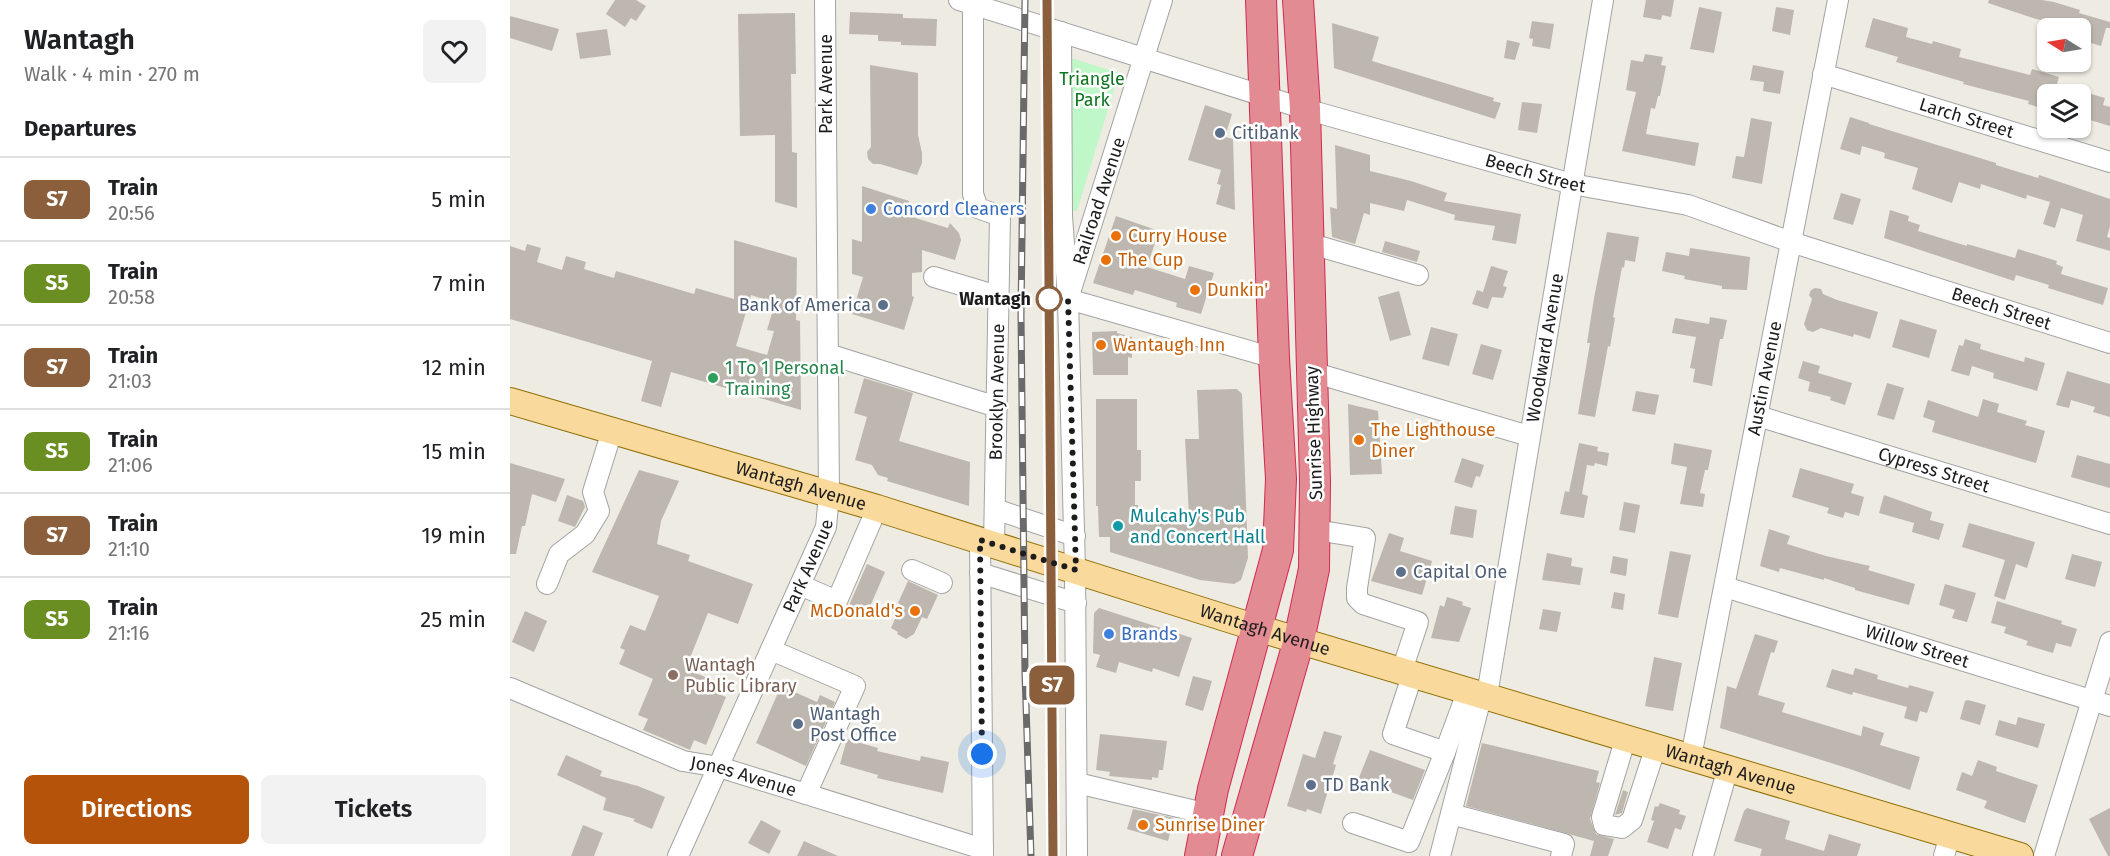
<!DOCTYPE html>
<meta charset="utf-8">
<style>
body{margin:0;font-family:"Fira Sans",sans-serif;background:#f2f2f2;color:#202124;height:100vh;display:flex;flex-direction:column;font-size:22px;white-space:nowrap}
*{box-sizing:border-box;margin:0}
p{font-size:20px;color:#757577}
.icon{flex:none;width:33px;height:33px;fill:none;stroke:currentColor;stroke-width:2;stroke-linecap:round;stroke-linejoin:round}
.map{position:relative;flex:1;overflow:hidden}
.side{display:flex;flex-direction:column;background:#fff;width:510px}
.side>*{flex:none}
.badge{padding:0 12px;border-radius:9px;font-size:21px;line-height:39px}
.needle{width:39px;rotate:281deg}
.fabs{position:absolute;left:1527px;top:18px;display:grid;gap:12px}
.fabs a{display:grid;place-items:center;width:54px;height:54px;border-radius:9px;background:#fff;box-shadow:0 2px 4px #0004;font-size:30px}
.you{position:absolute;width:30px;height:30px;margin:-15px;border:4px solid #fff;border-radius:50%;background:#1a73e8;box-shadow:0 0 0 9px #1a73e833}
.map>.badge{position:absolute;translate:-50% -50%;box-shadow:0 0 0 3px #fff}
h2{padding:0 24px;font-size:22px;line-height:54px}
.round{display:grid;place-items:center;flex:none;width:63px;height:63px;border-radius:9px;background:#f2f2f2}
.headline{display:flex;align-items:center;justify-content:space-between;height:102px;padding:0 24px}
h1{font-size:28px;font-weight:600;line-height:45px}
.button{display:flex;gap:12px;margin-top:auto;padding:12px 24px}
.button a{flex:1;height:69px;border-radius:9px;background:#b45309;color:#fff;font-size:24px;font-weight:600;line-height:69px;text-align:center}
.button a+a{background:#f2f2f2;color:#202124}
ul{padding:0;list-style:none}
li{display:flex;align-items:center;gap:18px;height:84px;padding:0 24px;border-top:2px solid #e0e0e0}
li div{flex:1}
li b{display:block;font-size:22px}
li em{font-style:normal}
li .badge{min-width:66px;font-weight:700;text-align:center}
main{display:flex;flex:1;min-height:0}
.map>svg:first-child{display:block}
</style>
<main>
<section class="side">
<div class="headline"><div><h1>Wantagh</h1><p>Walk · 4 min · 270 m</p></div><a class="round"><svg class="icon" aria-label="heart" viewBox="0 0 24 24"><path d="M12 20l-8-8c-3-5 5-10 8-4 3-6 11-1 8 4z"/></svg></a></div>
<h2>Departures</h2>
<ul>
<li><span class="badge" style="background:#8b5e3c;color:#fff">S7</span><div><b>Train</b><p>20:56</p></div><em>5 min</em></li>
<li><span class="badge" style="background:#6b8e23;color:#fff">S5</span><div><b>Train</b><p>20:58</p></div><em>7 min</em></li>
<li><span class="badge" style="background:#8b5e3c;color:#fff">S7</span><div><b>Train</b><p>21:03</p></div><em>12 min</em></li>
<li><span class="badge" style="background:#6b8e23;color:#fff">S5</span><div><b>Train</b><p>21:06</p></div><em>15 min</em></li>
<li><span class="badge" style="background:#8b5e3c;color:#fff">S7</span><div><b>Train</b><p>21:10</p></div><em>19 min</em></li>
<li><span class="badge" style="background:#6b8e23;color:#fff">S5</span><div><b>Train</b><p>21:16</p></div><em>25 min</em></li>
</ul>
<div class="button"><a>Directions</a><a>Tickets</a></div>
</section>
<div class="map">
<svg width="1600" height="856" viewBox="0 0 1600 856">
<rect width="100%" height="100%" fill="#edebe2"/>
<path fill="#bff7c9" d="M561,58L609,73L567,211H561Z"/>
<path fill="#beb7af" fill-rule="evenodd" d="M105,0H126L136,6L126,21L121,18L115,27L96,14Z
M1136,0H1164L1161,17L1152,15L1151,20L1133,17Z
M1479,0H1532L1544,2L1570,10L1569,13L1600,22V28H1596L1591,46L1571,40L1574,28H1559L1523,18L1478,3Z
M1189,7L1212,12L1204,53L1180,49Z
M1266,7L1284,10L1280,35L1262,31Z
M340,12L393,14V18L427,19L426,46L391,45V42L368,41V35L339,34Z
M285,13L286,74H281L282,152L287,153V208L265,202V135L230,136L228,14Z
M0,16L49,29L42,51L0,38Z
M1363,18L1398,28L1396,37L1422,44L1423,41L1451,49L1449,57L1520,75L1522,69L1549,77L1547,84L1595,98L1593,105L1600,107V126L1570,117V94H1538V110L1518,104L1519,101L1453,84L1454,82L1386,62L1388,57L1355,47Z
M1022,21L1044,24L1040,49L1022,46L1023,39L1019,38Z
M822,23L869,37L862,61L984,98L983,101L991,103L985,119L824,68Z
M97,29L101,55L70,59L66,33Z
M997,40L1010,43L1005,60L994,58Z
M1135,54L1153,57L1151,65L1156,66L1150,96H1148L1145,109L1141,108L1136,134L1189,143L1185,166L1112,151L1126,92L1116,90L1121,60L1133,62Z
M360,65L408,73V135L412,153V163L407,175L370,164H363L358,159L357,152L361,147Z
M1243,65L1274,71L1270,94L1253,91L1254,82L1240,80Z
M1012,102L1032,104L1027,133L1008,130Z
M695,105L722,114L715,137L723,139L725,210L706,204L711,185L707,184L711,170L678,160Z
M1340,117L1359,123V124L1486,163V165L1528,178L1529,175L1600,199V226L1597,237L1600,238V251L1566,241L1573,215L1551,208L1545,228L1533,224L1540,202L1517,195L1516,199L1471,184L1470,189L1449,182L1442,203L1402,189L1408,168L1374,158L1375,153L1352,146L1350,155L1330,149Z
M1241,118L1262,122L1252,184L1222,178L1226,156L1234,157Z
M825,145L860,155V171L901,181L937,193L934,201L1011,214L1006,244L982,240L985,226L944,220L945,215L897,200L894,211L860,203V215L854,213L845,244L822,237L820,207L827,209Z
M352,186L399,201V216L438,228L440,223L449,233L451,240L445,260L412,250V272L402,273V296L404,297L394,330L342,314L353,277L342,274V239L352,242Z
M1331,193L1351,199L1343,225L1323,219Z
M1380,210L1399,216L1398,221L1410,225L1408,231L1457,246V244L1505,258L1508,249L1547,261L1546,264L1553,267L1551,274L1598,288L1593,305L1538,288L1539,285L1506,275L1504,281L1374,238Z
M606,216L649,231L637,267L675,279L679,266L704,273L691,314L666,307L667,303L625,290L623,295L583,283Z
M1097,232L1129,237L1125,262L1115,260L1114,268L1112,267L1103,317L1105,318L1100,347L1098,346L1085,417L1068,414L1080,343H1077L1084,298Z
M224,240L287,258L286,320L290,321L291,410L161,372L151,407L131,401L142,361L0,319V246L15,251L17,244L31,248L27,262L52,270L56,256L76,262L74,269L104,278L106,271L184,294L186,288L224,299ZM241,295L265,303L257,330L264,331L257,355L226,346Z
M875,241L910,251L907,262L872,252Z
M1180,248L1240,257L1237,290L1212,289V286L1174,279L1175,276L1152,271L1156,252L1179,256Z
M981,266L998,271L993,286L997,287L993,298L982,297L978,309L962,304L967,290L973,292Z
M1305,288L1311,289L1313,294L1327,300L1368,312L1360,339L1344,334L1343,337L1311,328L1303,332L1297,330L1294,324L1302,299L1299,295L1301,290Z
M889,291L901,335L880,341L868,297Z
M1200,317L1217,320L1213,339H1210L1202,386L1183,382L1185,369L1180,368L1186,337L1162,333L1165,318L1199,324Z
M1390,319L1427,330L1419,358L1382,347Z
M921,327L948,334L939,366L912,359Z
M607,331V333L622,337V358L618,357V375H583L582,332Z
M1455,339L1471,344L1470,349L1514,362L1515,357L1535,363L1527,391L1483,378L1484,373L1462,366L1459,376L1441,371L1449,345L1453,346Z
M971,344L992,350L983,380L962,374Z
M1293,361L1310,366L1308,373L1342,383L1335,405L1320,400L1321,397L1298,391L1300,382L1288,378Z
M1557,371L1600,384V417L1583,412L1585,407L1561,400L1559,408L1546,405Z
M354,378L403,393L389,441L460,462L459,506L377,481L378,478L368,475L362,465L345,460L357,417L344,413Z
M1377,383L1394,388L1384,420L1367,415Z
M727,389L732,394L738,558L731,580L724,584L690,580L600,552V537H589L588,506H586V399H627V450H631V481H625V505H628V515L679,516L675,439H689L687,390Z
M1126,391L1149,395L1145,415L1122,411Z
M1473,399L1489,404L1487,412L1517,421L1515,425L1535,431L1526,463L1422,432L1425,421L1413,417L1418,400L1468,417Z
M838,404L868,411L872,474L840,475Z
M1069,443L1088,447L1087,451L1099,453L1097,466L1085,463L1084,466L1077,465L1072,494L1078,496L1074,518L1050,514L1055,491L1059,492Z
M1164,443L1202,450L1198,470H1195L1190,493L1195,494L1193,507L1170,504L1177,467L1161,464Z
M1567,455L1600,464V488L1561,477Z
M952,458L974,465L970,477L966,476L962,488L944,482Z
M0,463L55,479L46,502L22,494L15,526H12L6,554H0Z
M1290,468L1344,484L1341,493L1354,497L1349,516L1335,512L1333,518L1317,513L1319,508L1282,497Z
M129,470L169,481L151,521L147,544L180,555L178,561L243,584L228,624L198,613L180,658L188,661L183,672L210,683L206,693L216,697L196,745L184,740L180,750L133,730L138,719L128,715L143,679L109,664L115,650L110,648L120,625L135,631L149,596L82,572Z
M57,495L73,501L75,507L65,527L48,521Z
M1374,495L1422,512L1420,520L1434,524L1429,540L1402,532L1404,523L1369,513Z
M1114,502L1130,505L1125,533L1109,530Z
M945,506L967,510L963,538L940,534Z
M1459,523L1525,542L1517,568L1506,564L1495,600L1484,596L1495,560L1452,547Z
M1259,529L1280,536L1277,544L1316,556L1360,566L1358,570L1405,584L1399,605L1345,590V588L1314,578V580L1270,568L1269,572L1250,566Z
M879,533L894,538L890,551L922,561L912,595L861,581Z
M1160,551L1181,555L1168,618L1148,614Z
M1037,553L1062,558L1061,566L1073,568L1070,585L1032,580Z
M1562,554L1592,562L1585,587L1555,579Z
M1103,556L1118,559L1116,576L1100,573Z
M357,564L375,572L355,618L337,610Z
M398,581L428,595L417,619L412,617L404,634L396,639L387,634L388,632L381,628L391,605L388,603Z
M1435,584L1466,593L1457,622L1442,618L1445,610L1429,605Z
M1104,592L1115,594L1113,610L1101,608Z
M937,597L953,602L952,605L961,608L949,642L921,638L930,605L934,607Z
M1487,601L1552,621L1551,624L1567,629L1561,647L1546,643L1543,653L1516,645L1518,641L1494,633L1496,627L1481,623Z
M589,608L682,638L669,677L643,668L642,672L609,662L606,673L586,667L590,655L583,653L584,613Z
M1033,609L1051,612L1047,632L1029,629Z
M15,611L37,621L24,652L2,642Z
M1245,634L1268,641L1264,653L1261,652L1248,695L1275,703L1272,712L1351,736L1353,726L1374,733L1370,745L1410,757L1400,790L1340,769L1210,728L1217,686L1226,689Z
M1144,657L1172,663L1163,711L1135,706Z
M1345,668L1368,675L1367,679L1398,688L1399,685L1424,692L1417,713L1410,711L1407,722L1394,718L1397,707L1343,692L1342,695L1316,687L1322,669L1343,675Z
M683,676L702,681L693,711L675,705Z
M271,686L307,702L310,695L325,702L296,766L246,743Z
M1458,700L1476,705L1470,725L1450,719L1455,701Z
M1508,717L1535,724L1528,748L1485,735L1489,720L1506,725Z
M814,731L832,736L823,764L826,765L811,814L797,809L796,812L777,806L793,754L805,758Z
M590,734L657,741L653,770H649L648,778L642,777V780L599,776L600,772L586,770Z
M337,739L368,748L367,751L410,761L411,756L439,762L433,793L367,778L368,775L330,764Z
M972,743L1089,771L1086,782L1090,783L1080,819L1086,834L1104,839L1098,856H1080L1084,841L956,806Z
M860,750L915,770L903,800L848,780Z
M56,755L92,771L90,776L128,786L155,797L142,829L123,821L125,819L93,810L96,798L47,775Z
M1468,760L1487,767L1486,771L1528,785L1515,823L1474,808L1477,801L1446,790L1452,772L1462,776Z
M1113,790L1118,792L1112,813L1105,815Z
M1150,803L1170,810L1169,814L1176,816L1171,830L1165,828L1158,849L1137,842L1144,821L1141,820L1145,806L1148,807Z
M1237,808L1280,821L1275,839L1314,851L1319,834L1351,844L1347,856H1250L1252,849L1224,841L1234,811Z
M1600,808V856H1598L1579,819Z
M623,809L664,818L658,841L617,829Z
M251,820L271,831L259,854L238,843Z
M73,825L93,833L84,856H61Z
M294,841L328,856H287Z"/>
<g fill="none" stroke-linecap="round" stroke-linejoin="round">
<g stroke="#a3a3a3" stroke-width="22">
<g id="minor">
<path id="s1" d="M449,0L795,109L1062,184L1178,205L1281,242L1600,343"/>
<path d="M652,0L558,299L764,358"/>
<path d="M463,4V194L468,208L490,216L484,545"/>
<path d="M551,32L552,216L558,299L565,570L567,856"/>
<path id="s2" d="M1313,74L1600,162"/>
<path d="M798,243L908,275"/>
<path d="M424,277L488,296"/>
<path d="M318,354L487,407"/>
<path d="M802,372L1019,436"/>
<path id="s3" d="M1248,416L1600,524"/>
<path d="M485,509L565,536"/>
<path d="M806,530L855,538L847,588V598L853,604L908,622L892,670"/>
<path d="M470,540L473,856"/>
<path d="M402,570L432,583"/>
<path d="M470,573L566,603"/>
<path d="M37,584L49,554L75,534L89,511L83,492L102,431"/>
<path d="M290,585L327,601L367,508"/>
<path id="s4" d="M1215,587L1600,706"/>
<path d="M261,650L345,686L296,794"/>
<path d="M903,673L883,734L935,752L958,690"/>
<path id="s5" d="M0,688L173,761L209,767L473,849"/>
<path id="s6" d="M977,695L1093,0"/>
<path d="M1116,737L1092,817L1094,825L1112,828L1122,820L1146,746"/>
<path id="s7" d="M1181,757L1328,0"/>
<path d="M567,783L698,814"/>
<path d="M941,814L1054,844L1051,856"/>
<path d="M843,823L899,842L935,752"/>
<path id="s8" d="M168,856L316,527L319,495L315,0"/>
<path d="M930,856L972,694"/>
<path d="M1193,856L1218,768"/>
<path d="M1434,856L1440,835"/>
<path d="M1534,856L1600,642"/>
</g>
</g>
<g stroke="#906f04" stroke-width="28">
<g id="major">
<path id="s9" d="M0,401L367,508L747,628L1510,856"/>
</g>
</g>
<g stroke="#d22953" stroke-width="32">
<path id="highway" d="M690,856L703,789L768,550L771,479L764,358L751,0
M727,856L789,640L804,569L805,481L795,109L788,0"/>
</g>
<use href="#minor" stroke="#fff" stroke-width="20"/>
<use href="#major" stroke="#f9d99c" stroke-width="26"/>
<use href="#highway" stroke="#e38b93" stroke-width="30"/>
<g stroke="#6a6a6a" stroke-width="7">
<path id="rail" d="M515,0L511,315L515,674L521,856
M537,0L543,856"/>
</g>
<use href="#rail" stroke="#fff" stroke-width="4.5" stroke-dasharray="14" stroke-linecap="butt"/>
</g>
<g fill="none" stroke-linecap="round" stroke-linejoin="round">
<g stroke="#fff" stroke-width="14">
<path id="line" d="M537,0L543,856"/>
</g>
<use href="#line" stroke="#8b5e3c" stroke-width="9"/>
<path stroke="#1c1c1c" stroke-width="6" stroke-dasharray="0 10.8" d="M472,754L470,540L566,570L558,299H539"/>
</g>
<g fill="#5c6f8a" stroke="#fff" stroke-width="2">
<circle cx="710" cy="133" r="6"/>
<circle cx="373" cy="305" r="6"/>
<circle cx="891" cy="572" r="6"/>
<circle cx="288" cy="724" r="6"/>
<circle cx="801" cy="785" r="6"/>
</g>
<g fill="#3f7fe0" stroke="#fff" stroke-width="2">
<circle cx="361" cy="209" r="6"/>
<circle cx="599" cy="634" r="6"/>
</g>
<g fill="#e8710a" stroke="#fff" stroke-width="2">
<circle cx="606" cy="236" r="6"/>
<circle cx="596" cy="260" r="6"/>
<circle cx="685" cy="290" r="6"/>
<circle cx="591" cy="345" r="6"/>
<circle cx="849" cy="440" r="6"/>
<circle cx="405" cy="611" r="6"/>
<circle cx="633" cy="825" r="6"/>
</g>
<circle fill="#fff" stroke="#8b5e3c" stroke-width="3" cx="539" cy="299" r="12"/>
<circle fill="#2e9e5b" stroke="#fff" stroke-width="2" cx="203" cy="378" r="6"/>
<circle fill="#0f9aa8" stroke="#fff" stroke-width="2" cx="608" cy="526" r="6"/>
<circle fill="#8d6e63" stroke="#fff" stroke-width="2" cx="163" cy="675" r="6"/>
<g text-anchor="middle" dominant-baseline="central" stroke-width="5" stroke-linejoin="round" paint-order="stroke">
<g font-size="18" fill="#0e7621" stroke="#fff">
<text x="582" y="79">Triangle<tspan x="582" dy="21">Park</tspan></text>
</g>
<g font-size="18" fill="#1c1c1c" stroke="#fff">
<text transform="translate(316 84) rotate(-90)">Park Avenue</text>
<text stroke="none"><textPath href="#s2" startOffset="150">Larch Street</textPath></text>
<text stroke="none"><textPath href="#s1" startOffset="602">Beech Street</textPath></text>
<text transform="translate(589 201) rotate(-72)">Railroad Avenue</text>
<text stroke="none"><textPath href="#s1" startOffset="1088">Beech Street</textPath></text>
<text stroke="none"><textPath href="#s6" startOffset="352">Woodward Avenue</textPath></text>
<text stroke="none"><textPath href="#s7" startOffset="386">Austin Avenue</textPath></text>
<text transform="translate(487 392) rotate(-89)">Brooklyn Avenue</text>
<text transform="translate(804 433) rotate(-92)">Sunrise Highway</text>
<text stroke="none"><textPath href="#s3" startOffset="184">Cypress Street</textPath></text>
<text stroke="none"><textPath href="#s9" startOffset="303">Wantagh Avenue</textPath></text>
<text stroke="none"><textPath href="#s8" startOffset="318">Park Avenue</textPath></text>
<text stroke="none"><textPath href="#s9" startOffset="789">Wantagh Avenue</textPath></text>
<text stroke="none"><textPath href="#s4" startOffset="201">Willow Street</textPath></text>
<text stroke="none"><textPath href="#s9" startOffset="1275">Wantagh Avenue</textPath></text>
<text stroke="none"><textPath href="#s5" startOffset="250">Jones Avenue</textPath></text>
</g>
<g font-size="18" fill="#4e5e75" stroke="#fff" text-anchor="start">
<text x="722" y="133">Citibank</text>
<text x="361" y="305" text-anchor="end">Bank of America</text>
<text x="903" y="572">Capital One</text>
<text x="300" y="714">Wantagh<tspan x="300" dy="21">Post Office</tspan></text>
<text x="813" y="785">TD Bank</text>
</g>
<g font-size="18" fill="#366cbe" stroke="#fff" text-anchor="start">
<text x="373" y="209">Concord Cleaners</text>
<text x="611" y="634">Brands</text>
</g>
<g font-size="18" fill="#c56008" stroke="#fff" text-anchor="start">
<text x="618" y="236">Curry House</text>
<text x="608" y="260">The Cup</text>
<text x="697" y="290">Dunkin'</text>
<text x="603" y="345">Wantaugh Inn</text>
<text x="861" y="430">The Lighthouse<tspan x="861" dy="21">Diner</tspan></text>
<text x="393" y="611" text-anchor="end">McDonald's</text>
<text x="645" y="825">Sunrise Diner</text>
</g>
<g font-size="18" font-weight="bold" fill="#1c1c1c" stroke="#fff" text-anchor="end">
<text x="521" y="299">Wantagh</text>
</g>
<g font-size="18" fill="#27864d" stroke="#fff" text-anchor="start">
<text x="215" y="368">1 To 1 Personal<tspan x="215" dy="21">Training</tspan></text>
</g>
<g font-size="18" fill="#0d838f" stroke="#fff" text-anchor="start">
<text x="620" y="516">Mulcahy's Pub<tspan x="620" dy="21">and Concert Hall</tspan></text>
</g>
<g font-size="18" fill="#785e54" stroke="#fff" text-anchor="start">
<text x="175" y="665">Wantagh<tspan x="175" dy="21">Public Library</tspan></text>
</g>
</g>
</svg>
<div class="fabs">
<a><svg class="needle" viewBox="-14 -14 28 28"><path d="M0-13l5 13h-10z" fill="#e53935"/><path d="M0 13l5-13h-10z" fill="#757577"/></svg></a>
<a><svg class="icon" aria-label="layers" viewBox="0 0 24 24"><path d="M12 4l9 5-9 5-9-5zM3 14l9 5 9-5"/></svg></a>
</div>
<div class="you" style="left:472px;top:754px"></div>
<b class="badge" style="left:542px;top:685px;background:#8b5e3c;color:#fff">S7</b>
</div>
</main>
